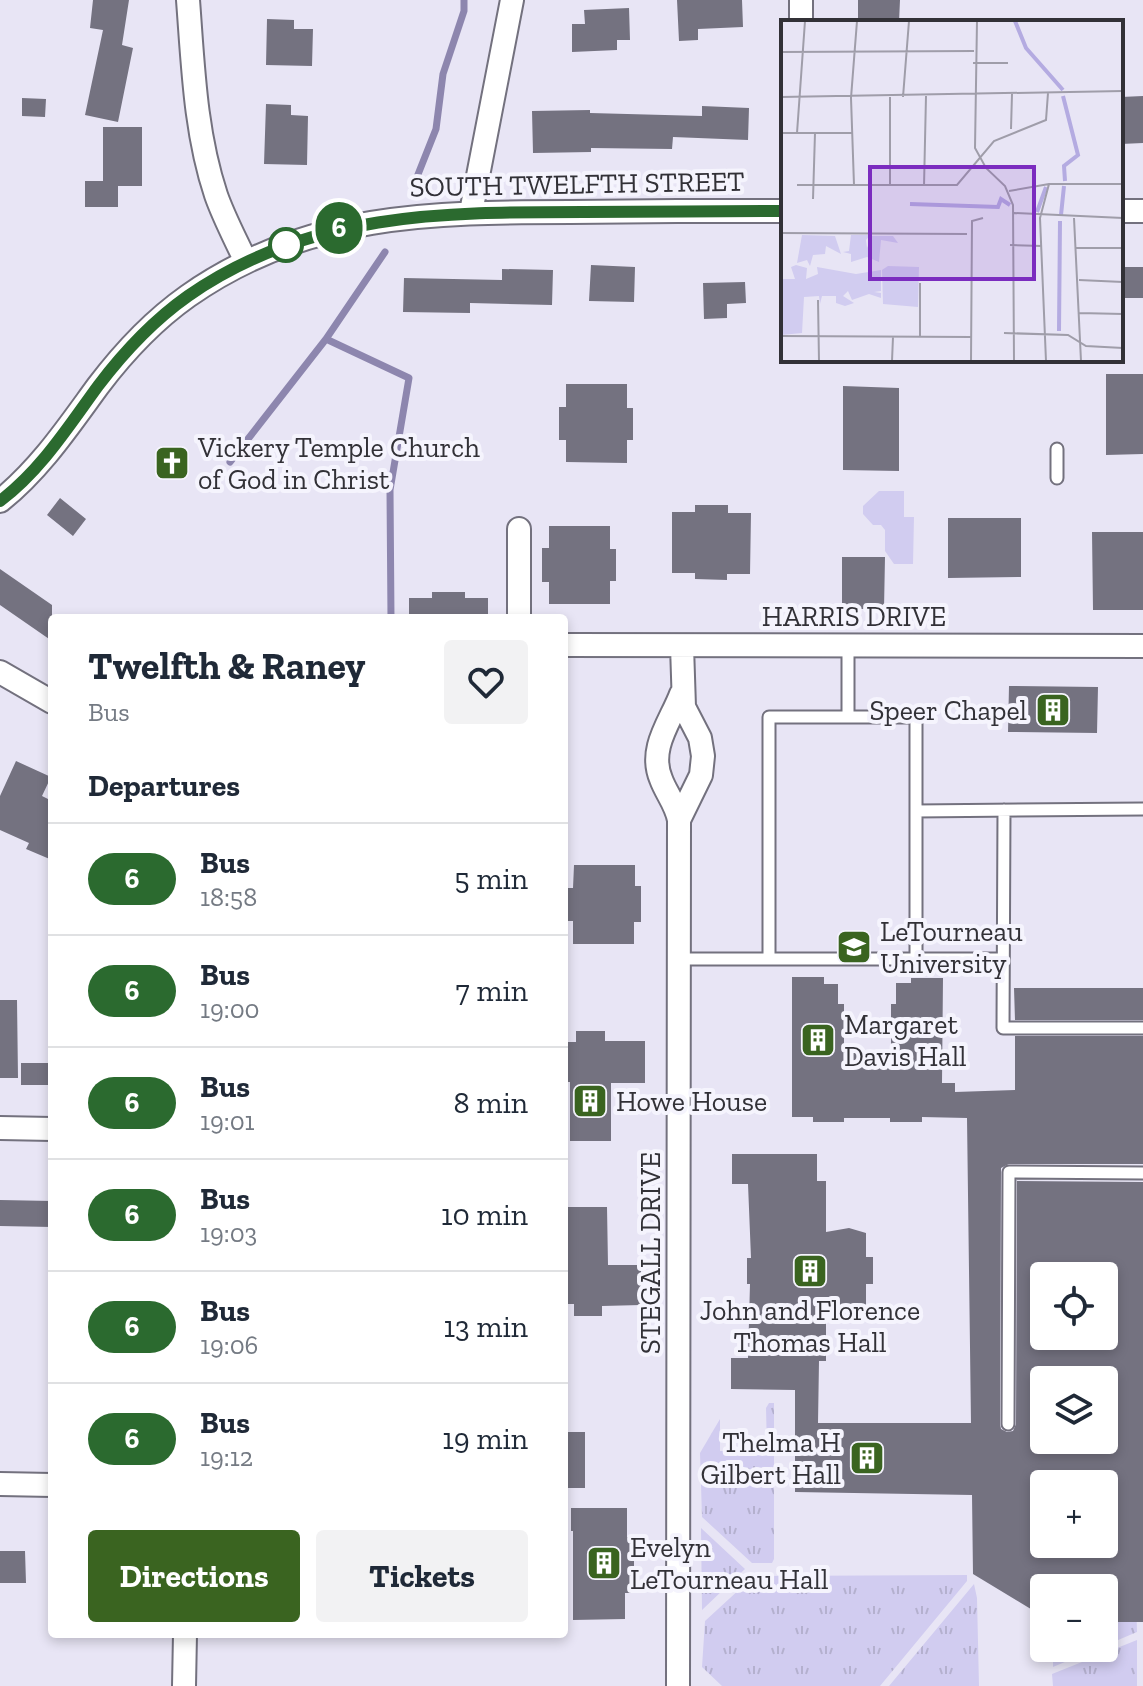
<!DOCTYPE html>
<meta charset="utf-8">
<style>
body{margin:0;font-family:"Zilla Slab",serif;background:#f2f2f3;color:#1f2937;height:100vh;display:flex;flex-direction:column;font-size:30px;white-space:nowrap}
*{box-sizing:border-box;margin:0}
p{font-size:26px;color:#747a83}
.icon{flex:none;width:44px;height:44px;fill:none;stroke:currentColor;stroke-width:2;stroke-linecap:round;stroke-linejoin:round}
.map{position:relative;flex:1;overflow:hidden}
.details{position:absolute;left:48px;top:614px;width:520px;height:1024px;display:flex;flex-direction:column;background:#fff;border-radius:8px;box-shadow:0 4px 12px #0003}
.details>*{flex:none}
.badge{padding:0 16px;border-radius:26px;font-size:28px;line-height:52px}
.controls{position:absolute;left:1030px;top:1262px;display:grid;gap:16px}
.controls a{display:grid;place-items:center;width:88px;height:88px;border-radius:8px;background:#fff;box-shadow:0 4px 12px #0003;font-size:40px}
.map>.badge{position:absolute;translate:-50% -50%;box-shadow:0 0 0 4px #fff}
h2{padding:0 40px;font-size:30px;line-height:72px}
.round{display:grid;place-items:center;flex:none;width:84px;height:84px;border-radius:8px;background:#f2f2f3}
.headline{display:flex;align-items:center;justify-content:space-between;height:136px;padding:0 40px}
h1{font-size:38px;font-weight:800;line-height:60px}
.primary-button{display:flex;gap:16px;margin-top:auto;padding:16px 40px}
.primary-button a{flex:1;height:92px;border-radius:8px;background:#3a6420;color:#fff;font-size:32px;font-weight:800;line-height:92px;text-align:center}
.primary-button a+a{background:#f2f2f3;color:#1f2937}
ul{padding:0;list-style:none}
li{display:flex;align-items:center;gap:24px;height:112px;padding:0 40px;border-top:2px solid #e0e1e3}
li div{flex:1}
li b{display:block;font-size:30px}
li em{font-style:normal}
li .badge{min-width:88px;font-weight:700;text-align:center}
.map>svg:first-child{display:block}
</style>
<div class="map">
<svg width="1143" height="1686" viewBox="0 0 1143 1686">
<defs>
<pattern id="grass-tufts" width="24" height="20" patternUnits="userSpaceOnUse" patternTransform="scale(2)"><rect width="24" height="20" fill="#d1ccf0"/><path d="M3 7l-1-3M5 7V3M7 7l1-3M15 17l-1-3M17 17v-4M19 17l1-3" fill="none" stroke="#b4b0ce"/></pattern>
</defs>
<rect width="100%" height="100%" fill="#e8e5f5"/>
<path fill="url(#grass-tufts)" d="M769,1403H774V1559L772,1563H752L702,1517L700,1453L720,1419V1451L767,1450L766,1408Z
M701,1528L745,1569L702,1610Z
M967,1575V1581L880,1686H722L702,1667L705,1621L754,1576Z
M974,1584L977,1598L979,1686H889Z
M1104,1588L1136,1593L1137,1632L1104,1646Z
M1137,1640V1686H1053L1052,1674Z
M1053,1648H1098L1053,1667Z"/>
<path fill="#d1ccf0" d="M879,491H904V517H914L913,564H894L885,551V530L881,525H873L863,514V506Z"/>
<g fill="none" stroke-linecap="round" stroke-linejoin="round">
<path stroke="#8d86ae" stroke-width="7" d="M415,182L436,129L443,74L464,11V0
M385,252L326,339L409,378L390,490L391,618
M230,462L326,339"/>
</g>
<path fill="#747280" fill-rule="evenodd" d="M93,0H129L122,45L133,48L118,122L85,115L103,30L90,28Z
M677,0H742L743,27L698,29V40L679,41Z
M858,0H900L899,22H858Z
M629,8L630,40H617V50L572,52V24H585L584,10Z
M267,19L294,20V29H313L312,66L266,65Z
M1143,96V143L1121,144V97Z
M22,98L46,99L45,117L22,116Z
M266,104L291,105V115L308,116L307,165L264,164Z
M702,106L749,108L748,140L673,137L672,149L591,148V152L533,153L532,111L590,110V113L702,116Z
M103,127H142V186H118V207H85V181H103Z
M591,265L635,267L634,302L589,301Z
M1121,267H1143V298H1121Z
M502,269L553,270L552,305L470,303V313L403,312L404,278L502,280Z
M745,282L746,303L727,304V318L704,319L703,283Z
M1106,374H1143V454L1106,455Z
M566,384H627V408H633V440H627V463L566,462V440H559V407H566Z
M843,386L899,388V471L843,470Z
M60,498L86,519L73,536L47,515Z
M695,505H728V513H751L750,574H727V580L695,579V573H672V512H695Z
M948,518H1021V577L948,578Z
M549,526H610V549H616V581H610V604H549V582H542V548H549Z
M1092,532H1143V610H1093Z
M842,557H885L884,609H842Z
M0,569L52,605V641L0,605Z
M432,592H465V598H488V618H409V598H432Z
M1009,686L1098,687L1097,733L1008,732Z
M16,761L51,777L42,796L52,801V860L26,849L29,843L0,830V796Z
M574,865H635V886H641V922H634V944H573V921H567L568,888H573Z
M792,977H824V984H838V1004H844V1051L891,1052V1004H896V983H911V978H943L942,1083H955V1092L1015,1090V1036H1143V1164H1009L1001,1168L1000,1424L1001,1429L1007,1432L1013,1431L1016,1424L1017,1181L1143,1182V1622H1104V1588H1044V1617L973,1574L972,1495L795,1492V1390L731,1389V1358H748L750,1284H747V1258H751L748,1184H732V1154H817V1181H826V1232L849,1228L866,1233V1257H873V1284H866V1308L855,1314L826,1313V1361H819L818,1423H971L967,1118L922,1117V1122H890V1118H844V1122H813V1117H792ZM1044,1276H1104V1336H1044ZM1044,1380H1104V1440H1044ZM1044,1484H1104V1544H1044Z
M1014,988H1143V1020H1015Z
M0,1000H17L18,1078H0Z
M576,1031H605V1041H645V1083H611V1141H570V1082H564V1042H576Z
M21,1063H52V1085H21Z
M0,1200L52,1201V1227L0,1226Z
M566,1207H607L608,1265H641V1305L602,1306V1316H574V1304H564Z
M564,1432H585V1488H564Z
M571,1508H627V1537L634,1536V1593H625V1619L573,1620V1531H571Z
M0,1551H25L26,1583H0Z"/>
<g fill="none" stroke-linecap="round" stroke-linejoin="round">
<g stroke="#73717e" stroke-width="15">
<path id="lane" d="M1057,449V478
M848,647V717
M1004,810L1003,1028H1143
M916,811L1143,809
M680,959H1003
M769,959V717H916V959
M1008,1424L1009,1172L1143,1173"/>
</g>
<g stroke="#73717e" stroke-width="26">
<path id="street" d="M188,0C193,65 195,132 216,195C224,218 236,240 246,262
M801,22V0
M1121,211H1143
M471,212L512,0
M0,501C40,469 68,427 98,386C123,353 154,320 188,296C306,213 432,212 571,212C642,211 712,211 783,211
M519,529V618
M564,645L1143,646
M0,672L52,702
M679,820L701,775L703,756L700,738L684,707L682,646
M0,1128L52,1129
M0,1484L52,1485
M184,1686L185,1634
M678,1686L679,820C676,804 666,793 661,779C648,748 671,721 681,694"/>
</g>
<use href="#lane" stroke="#fff" stroke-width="11"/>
<use href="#street" stroke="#fff" stroke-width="22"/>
</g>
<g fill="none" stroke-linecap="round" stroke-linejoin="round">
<g stroke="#fff" stroke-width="18">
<path id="line" d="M0,501C41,470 68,427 98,386C123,353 154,320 188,296C308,212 443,212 583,212C650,212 716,211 783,211"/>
</g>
<use href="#line" stroke="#2b6a2f" stroke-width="12"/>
</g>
<defs>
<g id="church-square" transform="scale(1.8)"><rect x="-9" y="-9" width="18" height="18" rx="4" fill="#3a6420" stroke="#f5f4fd"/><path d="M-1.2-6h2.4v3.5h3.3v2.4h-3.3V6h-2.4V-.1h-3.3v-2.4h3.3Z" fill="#fff"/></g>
<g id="building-square" transform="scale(1.8)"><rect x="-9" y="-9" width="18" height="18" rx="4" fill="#3a6420" stroke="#f5f4fd"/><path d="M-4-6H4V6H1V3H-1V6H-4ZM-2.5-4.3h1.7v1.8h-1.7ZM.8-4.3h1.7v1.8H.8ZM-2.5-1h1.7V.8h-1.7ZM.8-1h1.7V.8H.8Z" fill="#fff"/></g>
<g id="university-square" transform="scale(1.8)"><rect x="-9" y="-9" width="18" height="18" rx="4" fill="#3a6420" stroke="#f5f4fd"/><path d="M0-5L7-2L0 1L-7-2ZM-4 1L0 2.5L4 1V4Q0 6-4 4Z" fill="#fff"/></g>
</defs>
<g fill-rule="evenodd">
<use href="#church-square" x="172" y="463"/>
<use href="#building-square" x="1053" y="710"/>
<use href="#university-square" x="854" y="947"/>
<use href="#building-square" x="818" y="1040"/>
<use href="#building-square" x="590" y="1101"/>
<use href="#building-square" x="810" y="1271"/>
<use href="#building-square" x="867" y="1458"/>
<use href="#building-square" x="604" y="1563"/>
</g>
<circle fill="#fff" stroke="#2b6a2f" stroke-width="4" cx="286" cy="245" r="16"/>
<g text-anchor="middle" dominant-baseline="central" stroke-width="8" stroke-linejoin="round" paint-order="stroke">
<g font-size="28" fill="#323137" stroke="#f5f4fd">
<text transform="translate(577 184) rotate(-1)">SOUTH TWELFTH STREET</text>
<text x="854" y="616">HARRIS DRIVE</text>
<text transform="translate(650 1253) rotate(-90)">STEGALL DRIVE</text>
</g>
<g font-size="28" fill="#323137" stroke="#f5f4fd" text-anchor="start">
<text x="198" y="447">Vickery Temple Church<tspan x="198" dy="32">of God in Christ</tspan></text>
<text x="1027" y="710" text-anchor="end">Speer Chapel</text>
<text x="880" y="931">LeTourneau<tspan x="880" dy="32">University</tspan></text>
<text x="844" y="1024">Margaret<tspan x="844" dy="32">Davis Hall</tspan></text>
<text x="616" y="1101">Howe House</text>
<text x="810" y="1310" text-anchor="middle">John and Florence<tspan x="810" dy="32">Thomas Hall</tspan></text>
<text x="841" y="1442" text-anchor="end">Thelma H<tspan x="841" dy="32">Gilbert Hall</tspan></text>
<text x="630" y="1547">Evelyn<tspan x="630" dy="32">LeTourneau Hall</tspan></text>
</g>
</g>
<g transform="translate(781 20)">
<rect width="342" height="342" fill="#e8e5f5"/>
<path d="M21,215L54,216L60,234L45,226L44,234L32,235L29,246L26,240L16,243ZM70,215H89L85,220L86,228L91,216H112L117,223L100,220L98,242L86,237L70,242V234L62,232L68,231ZM15,245L26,248L25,259L37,254L36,247L75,254L100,250V258L93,259L100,260V271L93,272L100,273V278L88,274L71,280L67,271L62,276L73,283L64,286L55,283V276H41L39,284L38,276L23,277L21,313L0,315V259H14L10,247ZM107,246L138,247L137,287L102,284L101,250Z" fill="#d1ccf0"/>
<path fill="none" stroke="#b4abe1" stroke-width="4" d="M234,1L245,28L282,70M282,76L297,135L283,146L284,161M129,184L217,187L220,179L229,185M256,192L265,167M280,195L283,166M278,311L279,201"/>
<path fill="none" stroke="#9f9da9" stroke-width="2" d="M196,1L194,128L205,148L224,166L232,185L233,341M0,32L193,31M192,43H227M0,77L342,71M122,77L128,1M230,109L231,74M0,113H71M16,113L24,1M16,165H176L213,121L265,100L267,73M73,165L70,78L76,1M109,166V77M143,166L145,76M228,171L268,164H342M32,179L34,113M233,193L342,198M293,198L300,341M0,213L186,214M229,225L261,226M295,228H342M298,260L342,262M37,280L38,341M298,293L342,294M223,313L287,315L305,326L342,328M0,316L190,317M139,317V263M111,341L112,317M190,341L191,201L202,198M265,341L259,198L268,164"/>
<path fill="#7b2cbf" fill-opacity="0.15" stroke="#7b2cbf" stroke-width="4" d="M89,147H253V259H89Z"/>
<rect width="342" height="342" fill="none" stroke="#323137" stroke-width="4"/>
</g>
</svg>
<div class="controls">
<a><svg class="icon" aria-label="locate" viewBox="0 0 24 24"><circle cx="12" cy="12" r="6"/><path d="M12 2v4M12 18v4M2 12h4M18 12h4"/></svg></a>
<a><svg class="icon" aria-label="layers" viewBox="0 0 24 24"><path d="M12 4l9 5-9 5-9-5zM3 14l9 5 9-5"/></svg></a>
<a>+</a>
<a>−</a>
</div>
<b class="badge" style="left:339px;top:228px;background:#2b6a2f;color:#fff">6</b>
<section class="details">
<div class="headline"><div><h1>Twelfth &amp; Raney</h1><p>Bus</p></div><a class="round"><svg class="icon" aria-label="heart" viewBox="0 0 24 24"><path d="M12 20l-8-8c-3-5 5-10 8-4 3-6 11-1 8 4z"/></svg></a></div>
<h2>Departures</h2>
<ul>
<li><span class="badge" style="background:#2b6a2f;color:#fff">6</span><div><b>Bus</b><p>18:58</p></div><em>5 min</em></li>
<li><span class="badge" style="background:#2b6a2f;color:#fff">6</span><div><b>Bus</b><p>19:00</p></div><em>7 min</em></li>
<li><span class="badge" style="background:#2b6a2f;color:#fff">6</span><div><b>Bus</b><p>19:01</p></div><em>8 min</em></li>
<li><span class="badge" style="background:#2b6a2f;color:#fff">6</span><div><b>Bus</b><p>19:03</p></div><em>10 min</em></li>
<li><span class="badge" style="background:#2b6a2f;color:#fff">6</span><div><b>Bus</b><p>19:06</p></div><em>13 min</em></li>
<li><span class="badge" style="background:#2b6a2f;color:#fff">6</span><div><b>Bus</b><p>19:12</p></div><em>19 min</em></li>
</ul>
<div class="primary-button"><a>Directions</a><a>Tickets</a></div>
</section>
</div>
